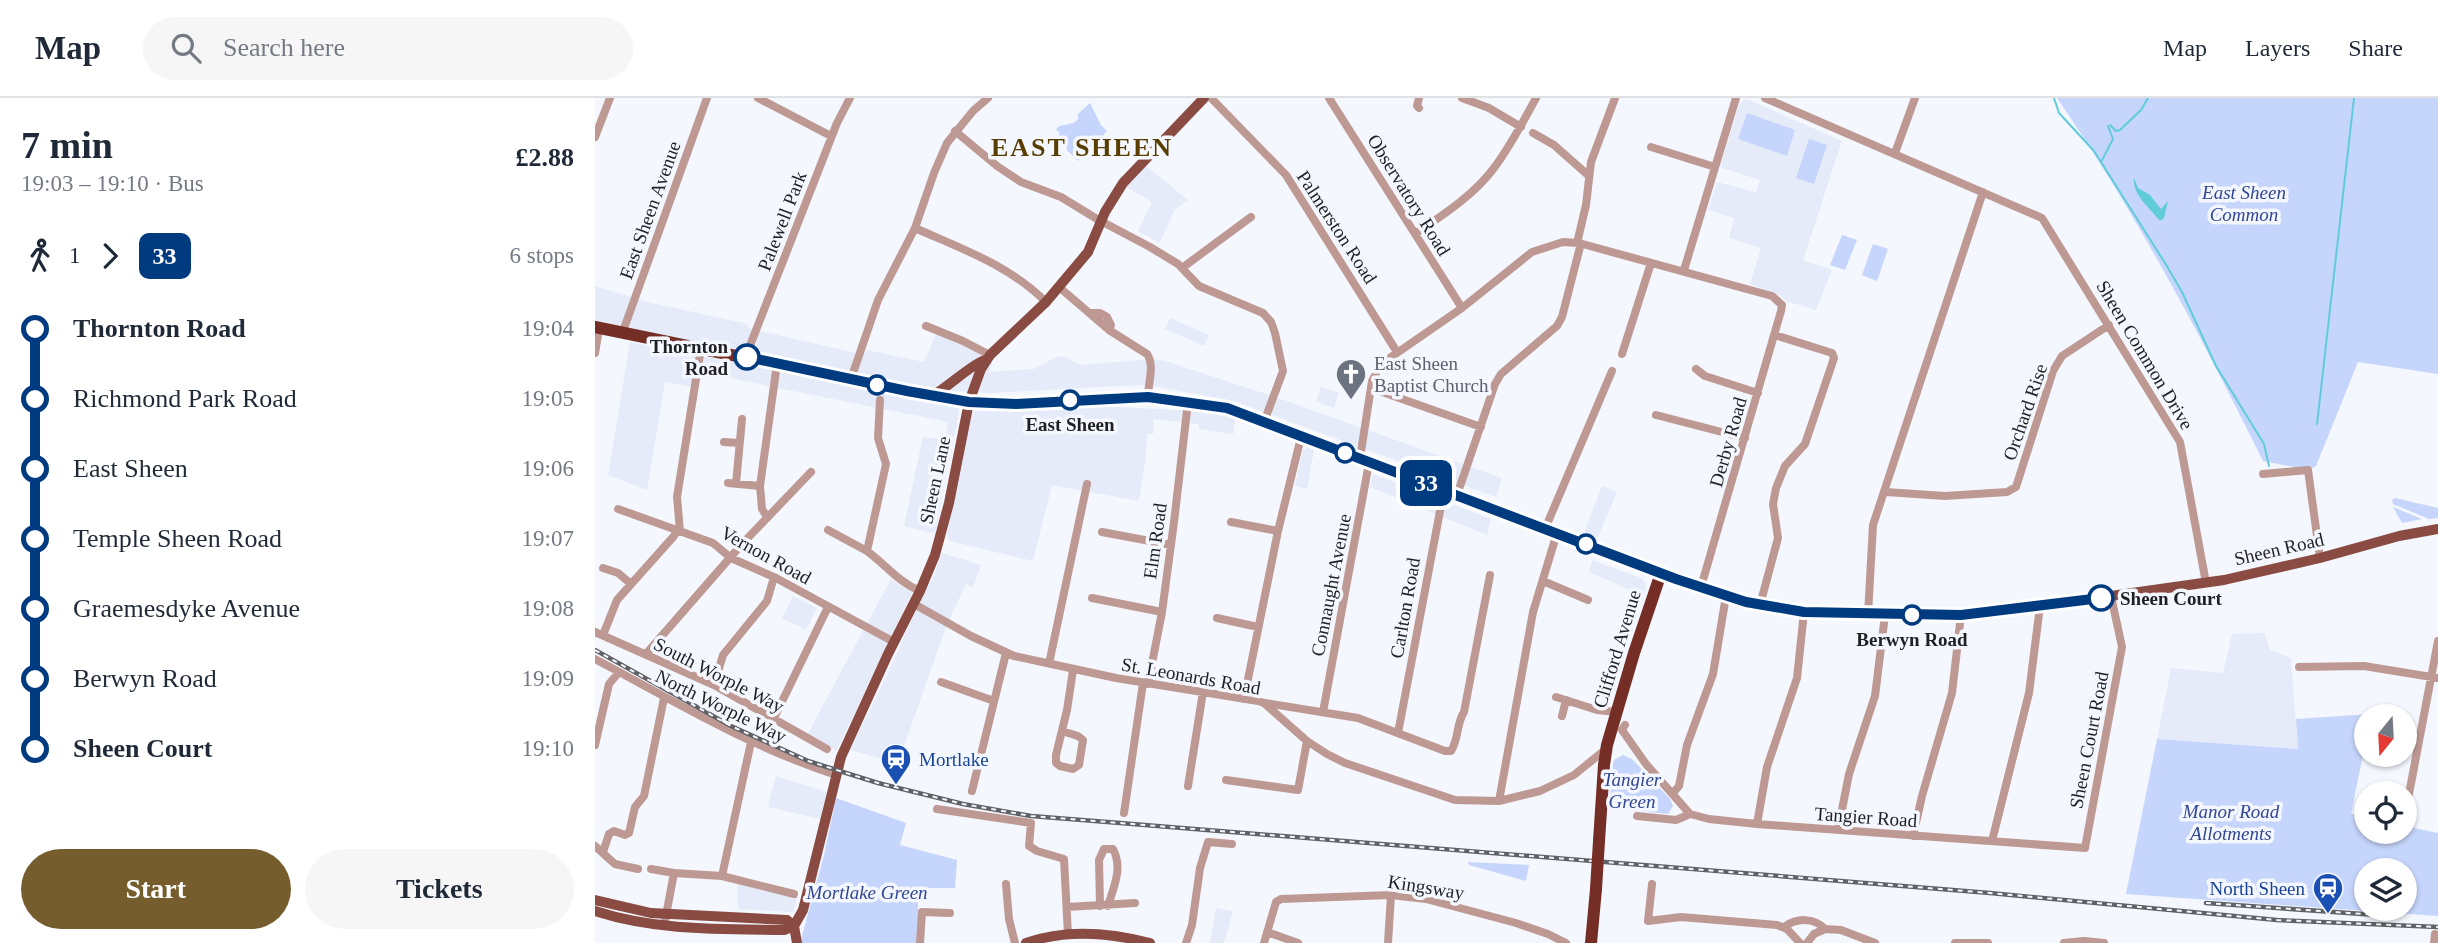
<!DOCTYPE html>
<meta charset="utf-8">
<style>
body{margin:0;font-family:Georgia,serif;background:#f6f6f7;color:#1f2937;height:100vh;display:flex;flex-direction:column;font-size:26px;white-space:nowrap}
*{box-sizing:border-box;margin:0}
p{font-size:23px;color:#747a83}
.icon{flex:none;width:38px;height:38px;fill:none;stroke:currentColor;stroke-width:2;stroke-linecap:round;stroke-linejoin:round}
.map{position:relative;flex:1;overflow:hidden}
.details{display:flex;flex-direction:column;background:#fff;width:595px}
.details>*{flex:none}
.badge{padding:0 14px;border-radius:10px;font-size:24px;line-height:46px}
.needle{width:46px;rotate:198deg}
.buttons{position:absolute;left:1759px;top:606px;display:grid;gap:14px}
.buttons a{display:grid;place-items:center;width:63px;height:63px;border-radius:50%;background:#fff;box-shadow:0 2px 5px #0004;font-size:35px}
.map>.badge{position:absolute;translate:-50% -50%;box-shadow:0 0 0 4px #fff}
.legs{display:flex;align-items:center;gap:10px;height:77px;padding:0 21px;font-size:23px}
.legs p{margin-inline-start:auto}
.head{display:flex;align-items:center;justify-content:space-between;height:119px;padding:0 21px}
h1{font-size:38px;font-weight:700;line-height:52px}
.action{display:flex;gap:14px;margin-top:auto;padding:14px 21px}
.action a{flex:1;height:80px;border-radius:42px;background:#765d2e;color:#fff;font-size:28px;font-weight:700;line-height:80px;text-align:center}
.action a+a{background:#f6f6f7;color:#1f2937}
ul{padding:0 21px;list-style:none}
li{display:flex;align-items:center;gap:24px;height:70px;font-size:26px}
li i{display:grid;place-items:center;width:10px;height:100%;margin:0 9px;background:currentColor}
li i::after{content:'';width:18px;height:18px;margin:-9px;border:5px solid;border-radius:50%;background:#fff}
li p{margin-inline-start:auto}
li:first-child i{background:linear-gradient(#0000 50%,currentColor 0)}
li:last-child i{background:linear-gradient(currentColor 50%,#0000 0)}
header{display:flex;align-items:center;gap:42px;box-sizing:border-box;height:98px;padding:0 35px;background:#fff;border-bottom:2px solid #e0e1e3}
header strong{font-size:33px}
nav{display:flex;gap:38px;margin-inline-start:auto;font-size:24px}
.search{width:490px;height:63px;background:#f6f6f7;display:flex;align-items:center;gap:18px;box-sizing:border-box;padding:0 24px;border-radius:38px;color:#747a83;font-size:26px}
main{display:flex;flex:1;min-height:0}
.map>svg:first-child{display:block}
</style>
<header>
<strong>Map</strong>
<div class="search"><svg class="icon" aria-label="search" viewBox="0 0 24 24"><circle cx="10" cy="10" r="6"/><path d="M15 15l6 6"/></svg>Search here</div>
<nav><a>Map</a><a>Layers</a><a>Share</a></nav>
</header>
<main>
<section class="details">
<div class="head"><div><h1>7 min</h1><p>19:03 – 19:10 · Bus</p></div><b>£2.88</b></div>
<div class="legs"><svg class="icon" aria-label="walk" viewBox="0 0 24 24"><circle cx="13" cy="4" r="2"/><path d="M13 8l-2 6 4 7M11 14l-3 7M7 12l3-4h3l4 4"/></svg>1<svg class="icon" aria-label="forward" viewBox="0 0 24 24"><path d="M9 5l7 7-7 7"/></svg><b class="badge" style="background:#003b80;color:#fff">33</b><p>6 stops</p></div>
<ul>
<li><i style="color:#003b80"></i><b>Thornton Road</b><p>19:04</p></li>
<li><i style="color:#003b80"></i><span>Richmond Park Road</span><p>19:05</p></li>
<li><i style="color:#003b80"></i><span>East Sheen</span><p>19:06</p></li>
<li><i style="color:#003b80"></i><span>Temple Sheen Road</span><p>19:07</p></li>
<li><i style="color:#003b80"></i><span>Graemesdyke Avenue</span><p>19:08</p></li>
<li><i style="color:#003b80"></i><span>Berwyn Road</span><p>19:09</p></li>
<li><i style="color:#003b80"></i><b>Sheen Court</b><p>19:10</p></li>
</ul>
<div class="action"><a>Start</a><a>Tickets</a></div>
</section>
<div class="map">
<svg width="1843" height="845" viewBox="0 0 1843 845">
<rect width="100%" height="100%" fill="#f4f7fe"/>
<path fill="#e5ebf9" d="M1152,1L1247,43L1208,162L1237,172L1221,212L1191,203L1186,198L1155,186L1166,150L1134,140L1139,120L1113,112L1122,84L1161,94L1165,82L1125,69L1145,4Z
M550,67L593,102L579,113L565,145L543,133L557,104L531,89Z
M0,188L48,203L153,226L152,230L270,257L272,252L329,264L341,236L383,254L397,265L394,274L439,271L463,258L473,260L485,267L556,261L570,263L683,300L907,380L901,399L639,303L558,288L545,287L395,295L340,292L166,255L44,234L0,223Z
M575,220L614,237L609,248L570,231Z
M35,244L365,309L340,436L309,428L327,343L328,339H332L350,342L353,324L99,273L96,289L70,284L52,392L13,377Z
M726,289L744,295L739,310L721,304Z
M500,308L606,313L641,319L638,336L604,331V326L559,321L558,336H552L551,358L544,403L457,387L438,463L355,443L352,436L376,316L380,313Z
M712,350L719,352L712,391L700,388L708,352Z
M778,376L896,421L892,437L775,389Z
M1007,388L1022,394L1003,439L989,434Z
M347,455L386,467L378,490L371,486L351,529L303,665L255,652L292,577L333,485L337,483Z
M997,462L1046,480L1051,486L1049,498L994,474Z
M296,481L317,495L242,652L212,637Z
M198,498L222,510L211,532L187,520Z
M1669,535L1675,552L1696,560L1703,651L1562,641L1576,570L1628,575L1637,536Z
M181,678L232,694L225,721L173,709Z
M142,784L203,799L198,814L143,811Z
M621,810L638,813L629,845H615Z"/>
<path fill="#c6d5fc" fill-rule="evenodd" d="M1462,0H1843V276L1763,264L1721,368L1713,372L1668,363C1606,238 1541,115 1462,0Z
M495,5L506,27L512,33L483,63L472,52L471,46L460,41L465,35L461,32L464,28L479,25L483,21V16Z
M1152,15L1200,32L1192,58L1143,41Z
M1214,41L1232,47L1219,86L1201,80Z
M1247,137L1262,142L1250,172L1235,167Z
M1278,146L1293,151L1282,183L1267,177Z
M1800,400L1843,410V420L1834,421L1798,406L1797,402Z
M1798,409L1827,421L1807,425Z
M1776,616L1771,618V642L1756,716L1771,719V733H1810V728L1843,735V818L1531,796L1562,641L1703,651L1701,621ZM1771,772H1810V810H1771Z
M1028,657L1037,661L1075,701L1078,708L1073,716L1014,710L1018,666L1019,662Z
M241,700L311,725L305,747L362,762L360,790H323V845H205L229,757Z
M873,764L934,767L931,783L874,767Z"/>
<path fill="#60ccda" d="M1539,80L1543,90L1555,97L1566,111L1573,103L1569,120L1565,123C1556,111 1537,97 1539,80Z"/>
<g fill="none" stroke-linecap="round" stroke-linejoin="round">
<path stroke="#60ccda" stroke-width="2" d="M1459,0L1464,15L1499,53L1570,165L1587,194L1621,268L1669,346L1674,368
M1515,27L1521,33L1525,32L1546,12L1553,0
M1506,64L1518,41L1513,28
M1722,326L1759,0"/>
<path stroke="#be9993" stroke-width="8" d="M163,0L236,38
M616,0L691,77L802,254
M734,0L867,210
M867,0L894,10L926,29
M1170,0L1447,120L1585,344L1611,485
M824,10L822,8L824,0
M360,33L402,68L426,84L466,99L502,121L555,149L583,166L604,188L668,215L676,224L680,235L688,273L669,324
M938,35L959,47L994,78
M0,39L15,0
M1056,49L1120,69
M1300,55L1320,0
M320,130C367,151 414,167 451,204
M820,136C848,117 878,98 899,70C915,49 928,24 941,0
M587,170L656,119
M1089,172L1141,0
M464,189L514,232L552,256C560,267 553,285 553,299
M495,215H505L512,219L516,227L514,232
M331,228L368,243L395,257
M27,236L112,0
M0,255L4,231
M1027,256L1056,165
M152,259L156,245L242,25L255,0
M1101,271L1110,278L1163,295
M256,281L283,202L320,130L339,75L352,45L378,13L393,0
M776,290L886,329
M285,302L283,340L291,366L272,453C291,467 302,483 325,493
M1061,317L1150,340
M129,344L144,345
M765,360L777,283L786,266L867,210L937,154L968,144L984,145L1177,198L1187,207L1186,213L1106,489
M1668,376L1713,372L1725,460
M133,385L165,388
M141,386L147,321
M1291,394L1350,398L1412,394L1421,389L1458,273L1467,258L1514,227
M862,397L900,286L906,276L962,228L967,219L985,149L983,141L991,107L996,64L1020,0
M23,411L118,445L136,460L181,480L299,544
M172,419L167,411L165,388L182,266
M636,424L683,433
M950,431L1017,273
M233,432L272,453
M85,433L82,399L106,250
M507,434L576,447
M8,470L23,475L35,485
M948,483L993,502
M497,500L567,514
M319,506L376,538L419,558L521,580L663,603L669,605L712,643L732,656L750,665L860,702L904,703L945,693L979,677L1011,651
M1165,507L1183,440L1178,406L1181,390L1190,368L1210,346L1239,260L1237,255L1180,237
M1273,516L1278,427L1388,94
M622,520L663,529
M0,534L119,587L232,651
M8,537L22,502L79,438L82,432
M51,556L147,446L216,374
M0,561C79,603 155,649 241,677
M455,561L492,386
M1704,569L1769,568L1843,580
M346,584L399,603
M553,586L567,514L579,424L593,304
M119,587L128,557L172,503L179,479
M961,599L1002,612L1022,614
M649,601L683,433L706,339
M670,605L763,620L850,653H856C864,641 861,626 869,614L895,477
M728,614L774,365
M967,618L971,602
M178,622L233,509
M1030,627L1027,632L1051,666L1095,716
M467,633L483,638L488,642L484,667L478,671L465,668L461,665V657L472,612L478,572
M803,635L849,392
M0,647L14,586L24,574
M631,682L703,692L712,643
M593,688L608,594
M377,693L411,555
M1078,695L1084,688L1092,647L1118,576L1131,498
M1814,696L1843,543
M904,703L938,514L962,435
M342,711L436,725L434,748L442,753L469,761L473,837
M529,715L548,585
M1042,718L1081,722L1095,716L1114,721L1162,726L1490,750L1527,549L1516,498
M1162,726L1172,669L1202,580L1209,514
M1243,732L1254,676L1280,598L1290,517
M1318,738L1327,698L1357,595L1366,517
M1397,743L1434,595L1445,508
M0,748L20,766L43,771
M8,754L14,736L19,733L30,737L34,735L40,709L49,698L69,600
M56,771L79,775L127,778L199,796
M127,778L156,644
M411,786L414,821L420,845
M1057,786L1053,823L1086,819L1182,827L1192,831L1205,845
M505,808L504,762L509,751H518C528,770 519,788 513,808
M472,809L540,805
M69,828L79,775
M1189,829C1201,820 1219,819 1230,831L1219,836L1212,845
M1230,831L1246,832L1280,845
M672,834L703,845
M325,845L327,814L355,815
M591,845L597,827L605,770L613,744L637,746
M669,845L681,804L686,801L796,797L831,801L921,825L953,836L971,845
M793,845L796,797
M1360,845H1393
M1469,845L1489,843L1509,845
M1839,845L1840,836"/>
<path stroke="#894b42" stroke-width="10" d="M337,298C352,290 378,265 390,262
M1066,475L1131,498L1186,512L1290,517H1366L1445,508L1629,482L1725,460L1804,438L1843,431
M0,802L56,815L192,822L199,828
M0,813C61,833 126,831 189,832L199,828
M199,828L208,812L246,659L293,556L325,493L340,457L354,405L374,304L386,271L395,257L451,204L493,154L510,114L528,85L609,0
M199,828L202,845
M431,845C470,831 516,835 555,845"/>
<path stroke="#742e25" stroke-width="12" d="M0,229L287,288L374,304L421,306L553,299L632,310L1066,475L1039,555L1012,647L1009,667L1004,743
M996,845L1001,791"/>
<g stroke="#5f6165" stroke-width="4.5">
<path id="rail" d="M0,552L136,628L213,663L283,685L368,706L436,718L525,725L1395,795L1682,822L1843,829
M1611,805L1796,818"/>
</g>
<use href="#rail" stroke="#f4f7fe" stroke-width="2" stroke-dasharray="5" stroke-linecap="butt"/>
<path stroke="#742e25" stroke-width="12" d="M1001,791L1004,743"/>
</g>
<g fill="none" stroke-linecap="round" stroke-linejoin="round">
<g stroke="#fff" stroke-width="16">
<path id="line-1" d="M152,259L312,293L374,304L421,306L553,299L632,310L1081,481L1151,504L1209,514L1366,517L1506,500"/>
</g>
<use href="#line-1" stroke="#003b80" stroke-width="10"/>
</g>
<defs>
<g id="church-pin" transform="scale(1.575)"><path d="M0 17L-7.5 6A9.5 9.5 0 1 1 7.5 6Z" fill="#6b7280" stroke="#f4f7fe"/><path d="M-1.2-6h2.4v3.5h3.3v2.4h-3.3V6h-2.4V-.1h-3.3v-2.4h3.3Z" fill="#fff"/></g>
<g id="station-pin" transform="scale(1.575)"><path d="M0 17L-7.5 6A9.5 9.5 0 1 1 7.5 6Z" fill="#1a4fb4" stroke="#f4f7fe"/><path d="M-3-6H3Q5-6 5-4V2Q5 4 3 4L4.5 6H3L1.5 4h-3L-3 6H-4.5L-3 4Q-5 4-5 2V-4Q-5-6-3-6ZM-3.5-4v3h7v-3ZM-3.5 1v1.5H-2V1ZM2 1v1.5H3.5V1Z" fill="#fff"/></g>
</defs>
<g fill-rule="evenodd">
<use href="#church-pin" x="756" y="276"/>
<use href="#station-pin" x="301" y="661"/>
<use href="#station-pin" x="1733" y="790"/>
</g>
<g fill="#fff" stroke="#003b80" stroke-width="3.5">
<circle cx="152" cy="259" r="12"/>
<circle cx="282" cy="287" r="9"/>
<circle cx="475" cy="302" r="9"/>
<circle cx="750" cy="355" r="9"/>
<circle cx="991" cy="446" r="9"/>
<circle cx="1506" cy="500" r="12"/>
<circle cx="1317" cy="517" r="9"/>
</g>
<g text-anchor="middle" dominant-baseline="central" stroke-width="7" stroke-linejoin="round" paint-order="stroke">
<g font-size="19" font-style="italic" fill="#314795" stroke="#f4f7fe">
<text x="1649" y="94">East Sheen<tspan x="1649" dy="22">Common</tspan></text>
<text x="1037" y="681">Tangier<tspan x="1037" dy="22">Green</tspan></text>
<text x="1636" y="713">Manor Road<tspan x="1636" dy="22">Allotments</tspan></text>
<text x="272" y="794">Mortlake Green</text>
</g>
<g font-size="19" fill="#1f2023" stroke="#f4f7fe">
<text transform="translate(814 97) rotate(58)">Observatory Road</text>
<text transform="translate(55 112) rotate(-70)">East Sheen Avenue</text>
<text transform="translate(187 123) rotate(-69)">Palewell Park</text>
<text transform="translate(742 129) rotate(57)">Palmerston Road</text>
<text transform="translate(1550 257) rotate(59)">Sheen Common Drive</text>
<text transform="translate(1430 314) rotate(-71)">Orchard Rise</text>
<text transform="translate(1133 344) rotate(-74)">Derby Road</text>
<text transform="translate(340 382) rotate(-78)">Sheen Lane</text>
<text transform="translate(560 443) rotate(-82)">Elm Road</text>
<text transform="translate(1684 451) rotate(-13)">Sheen Road</text>
<text transform="translate(171 457) rotate(29)">Vernon Road</text>
<text transform="translate(736 487) rotate(-79)">Connaught Avenue</text>
<text transform="translate(810 510) rotate(-80)">Carlton Road</text>
<text transform="translate(1022 551) rotate(-73)">Clifford Avenue</text>
<text transform="translate(124 577) rotate(27)">South Worple Way</text>
<text transform="translate(596 578) rotate(10)">St. Leonards Road</text>
<text transform="translate(126 608) rotate(26)">North Worple Way</text>
<text transform="translate(1494 642) rotate(-79)">Sheen Court Road</text>
<text transform="translate(1271 719) rotate(4)">Tangier Road</text>
<text transform="translate(831 789) rotate(9)">Kingsway</text>
</g>
<g font-size="19" font-weight="bold" fill="#1f2023" stroke="#f4f7fe">
<text x="133" y="248" text-anchor="end">Thornton<tspan x="133" dy="22">Road</tspan></text>
<text x="475" y="326">East Sheen</text>
<text x="1525" y="500" text-anchor="start">Sheen Court</text>
<text x="1317" y="541">Berwyn Road</text>
</g>
<g font-size="19" fill="#5b616d" stroke="#f4f7fe" text-anchor="start">
<text x="779" y="265">East Sheen<tspan x="779" dy="22">Baptist Church</tspan></text>
</g>
<g font-size="19" fill="#164399" stroke="#f4f7fe" text-anchor="start">
<text x="324" y="661">Mortlake</text>
<text x="1710" y="790" text-anchor="end">North Sheen</text>
</g>
<g font-size="26" font-weight="bold" letter-spacing="2" fill="#583e00" stroke="#f4f7fe">
<text x="487" y="49">EAST SHEEN</text>
</g>
</g>
</svg>
<div class="buttons">
<a><svg class="needle" viewBox="-14 -14 28 28"><path d="M0-13l5 13h-10z" fill="#e53935"/><path d="M0 13l5-13h-10z" fill="#747a83"/></svg></a>
<a><svg class="icon" aria-label="locate" viewBox="0 0 24 24"><circle cx="12" cy="12" r="6"/><path d="M12 2v4M12 18v4M2 12h4M18 12h4"/></svg></a>
<a><svg class="icon" aria-label="layers" viewBox="0 0 24 24"><path d="M12 4l9 5-9 5-9-5zM3 14l9 5 9-5"/></svg></a>
</div>
<b class="badge" style="left:831px;top:385px;background:#003b80;color:#fff">33</b>
</div>
</main>
